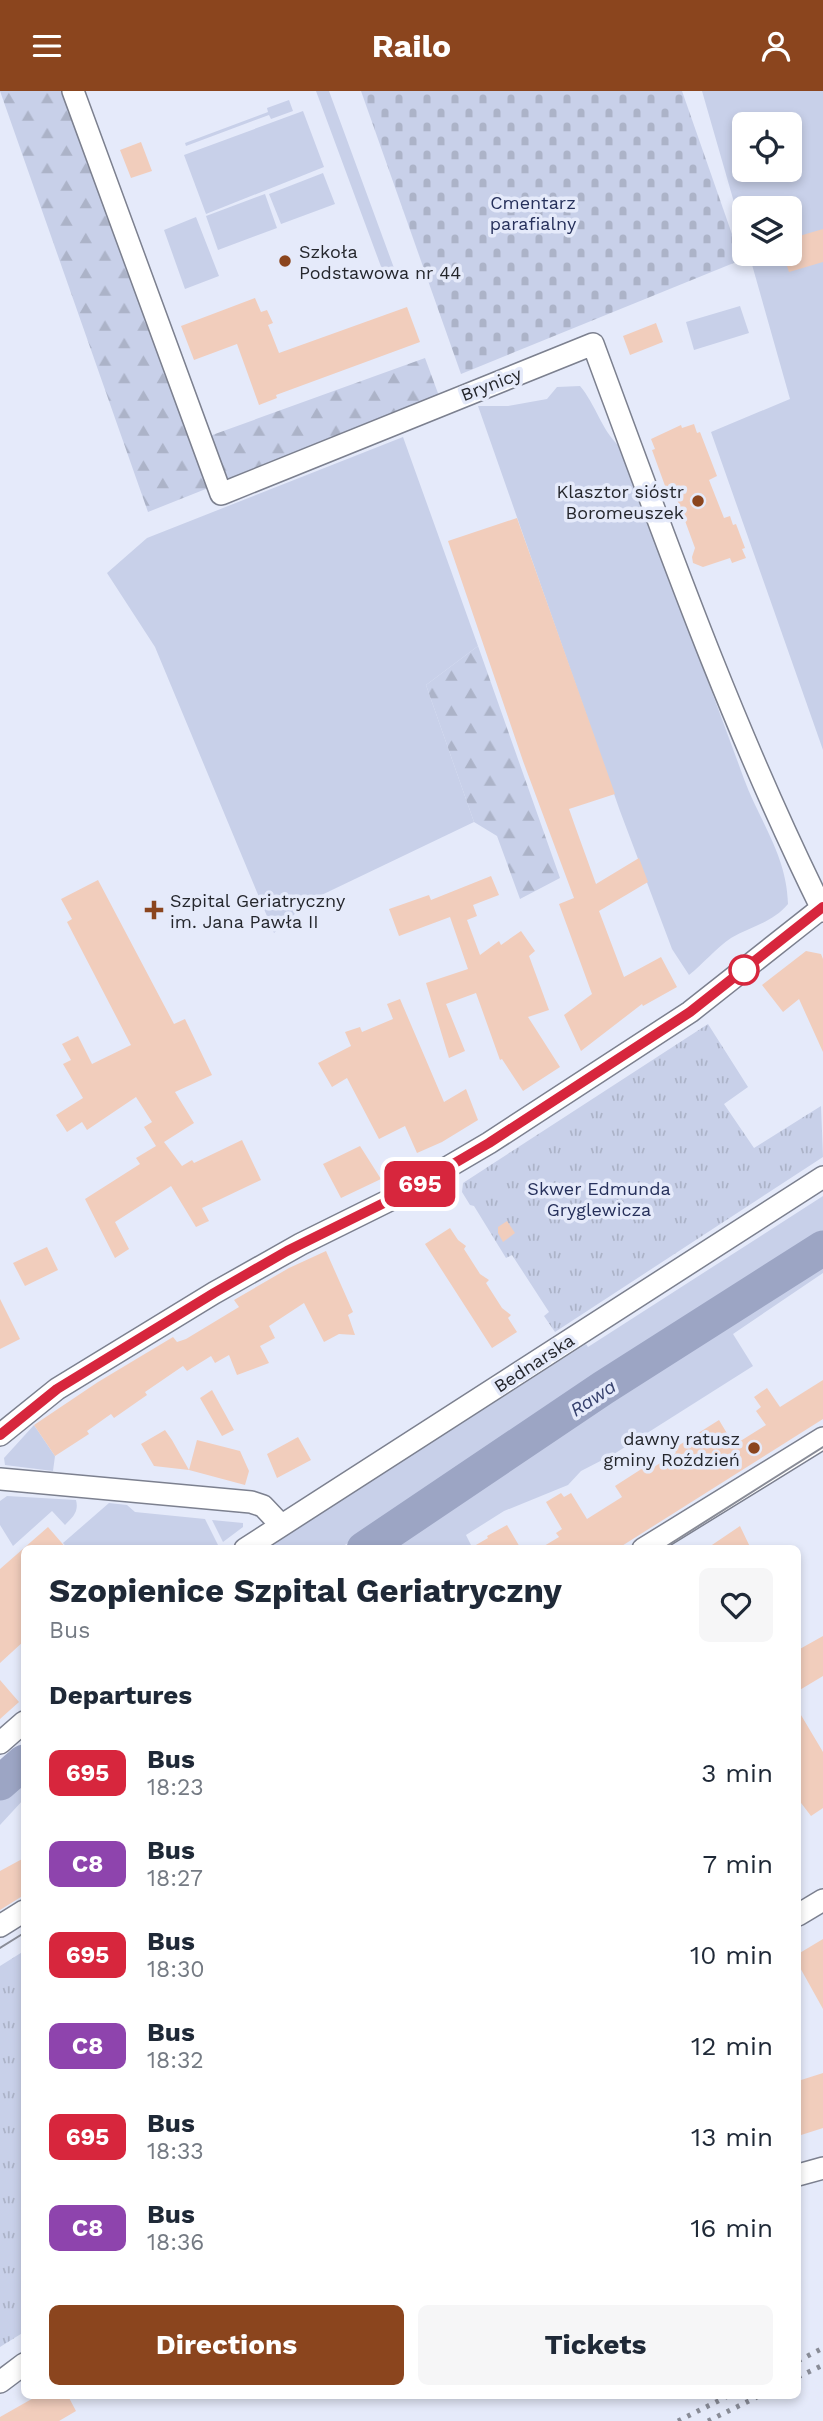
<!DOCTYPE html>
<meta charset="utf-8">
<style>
body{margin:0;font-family:"Work Sans",sans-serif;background:#f6f6f7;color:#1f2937;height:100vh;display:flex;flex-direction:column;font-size:26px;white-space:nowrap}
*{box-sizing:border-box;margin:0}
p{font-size:23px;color:#747a83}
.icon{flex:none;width:38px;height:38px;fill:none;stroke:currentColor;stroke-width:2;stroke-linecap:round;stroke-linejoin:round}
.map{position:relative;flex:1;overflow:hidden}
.side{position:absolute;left:21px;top:1454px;width:780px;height:854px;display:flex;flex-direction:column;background:#fff;border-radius:10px;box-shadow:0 4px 10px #0003}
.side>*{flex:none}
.badge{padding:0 14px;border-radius:10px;font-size:24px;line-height:46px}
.tools{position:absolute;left:732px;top:21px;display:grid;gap:14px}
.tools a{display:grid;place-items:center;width:70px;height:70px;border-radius:10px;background:#fff;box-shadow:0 4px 10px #0003;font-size:35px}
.map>.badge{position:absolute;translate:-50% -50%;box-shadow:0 0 0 4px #fff}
h2{padding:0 28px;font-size:26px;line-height:63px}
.round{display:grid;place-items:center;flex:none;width:74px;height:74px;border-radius:10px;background:#f6f6f7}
.summary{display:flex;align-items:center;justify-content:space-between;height:119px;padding:0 28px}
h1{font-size:33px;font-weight:700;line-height:52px}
.action{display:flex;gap:14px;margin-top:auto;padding:14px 28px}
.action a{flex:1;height:80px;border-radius:10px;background:#8b451e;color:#fff;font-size:28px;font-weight:700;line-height:80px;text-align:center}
.action a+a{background:#f6f6f7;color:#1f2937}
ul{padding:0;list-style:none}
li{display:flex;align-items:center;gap:21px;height:91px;padding:0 28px}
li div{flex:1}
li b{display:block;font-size:26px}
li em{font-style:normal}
li .badge{min-width:77px;font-weight:700;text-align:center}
header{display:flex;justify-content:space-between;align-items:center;height:91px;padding:0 28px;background:#8b451e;color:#fff;font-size:32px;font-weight:700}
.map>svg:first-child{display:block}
</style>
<header><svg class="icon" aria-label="menu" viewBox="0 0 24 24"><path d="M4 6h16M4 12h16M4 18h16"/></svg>Railo<svg class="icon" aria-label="person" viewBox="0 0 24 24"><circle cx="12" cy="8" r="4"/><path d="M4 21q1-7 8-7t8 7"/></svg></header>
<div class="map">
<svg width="823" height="2330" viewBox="0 0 823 2330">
<defs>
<pattern id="forest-firs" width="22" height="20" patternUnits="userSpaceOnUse" patternTransform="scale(1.75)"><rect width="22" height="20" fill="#c8d0e9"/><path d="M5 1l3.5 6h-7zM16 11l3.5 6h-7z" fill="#acb3c8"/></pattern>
<pattern id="cemetery-stones" width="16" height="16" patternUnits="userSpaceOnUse" patternTransform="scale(1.75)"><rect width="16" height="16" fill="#c8d0e9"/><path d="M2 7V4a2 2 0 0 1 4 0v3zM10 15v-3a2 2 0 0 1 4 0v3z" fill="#acb3c8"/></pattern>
<pattern id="park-tufts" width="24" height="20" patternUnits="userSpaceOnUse" patternTransform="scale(1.75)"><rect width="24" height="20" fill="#c8d0e9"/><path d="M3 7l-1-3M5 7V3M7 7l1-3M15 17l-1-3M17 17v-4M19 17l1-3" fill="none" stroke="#acb3c8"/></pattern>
</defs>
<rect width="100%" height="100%" fill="#e5eafa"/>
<path fill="#c8d0e9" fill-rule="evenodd" d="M316,0H329L394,177L383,181Z
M702,0H823V659L711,341L790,308L749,163H789V117H744V146ZM744,33H789V79H744Z
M289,9L293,20L271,28L269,24L186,55L185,52L268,21L267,17Z
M303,20L324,76L206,123L184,64Z
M323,82L335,113L281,133L269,103Z
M265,103L277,137L218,159L206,125Z
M196,126L219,185L185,198L164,139Z
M740,215L749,242L694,259L686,231Z
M580,295C596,314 601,338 619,355C660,467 704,577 744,688C760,731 787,765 788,813C772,832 751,835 731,847C716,857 703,873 689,884L672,858L620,720L478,315H508L547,308L557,296Z
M403,346L478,555L426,594L474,731L309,810L274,842L155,556L107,482L147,447Z
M823,1105V1142L467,1370L356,1448L337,1458H264L586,1253L588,1256Z
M823,1170V1182L733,1243L753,1275L614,1363L581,1380L568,1394L504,1420L466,1444L471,1454L465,1458H380L588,1319Z
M34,1334L55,1365L53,1380L5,1374L4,1367Z
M7,1405L76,1409C79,1421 73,1426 65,1434L52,1420L13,1455L0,1434V1410Z
M109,1412L127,1414L135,1421L205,1428L218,1454L212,1458H68L63,1452Z
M212,1429L243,1432V1436L223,1451Z
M24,1684V1708L0,1734V1705Z"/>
<path fill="url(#forest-firs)" d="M0,0H62L190,352L425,267L439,305L148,421Z
M478,555L560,787L520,808L497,745L474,731L426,594Z"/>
<path fill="url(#cemetery-stones)" d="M361,0H682L741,169L461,283Z"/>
<path fill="url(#park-tufts)" d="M708,933L748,996L724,1013L754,1057L821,1015L823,1066L555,1241L544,1225L549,1221L512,1164L506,1167L474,1115L470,1114L462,1101L463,1092Z
M24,1860V2241L0,2256V1875Z"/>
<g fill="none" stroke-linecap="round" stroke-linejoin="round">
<path stroke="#9ca5c4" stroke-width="35" d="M364,1458L603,1297L823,1157
M0,1692L24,1671"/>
</g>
<path fill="#f1cdbc" d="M141,51L152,80L131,87L120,59Z
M823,138V171L789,181L783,163H789V148Z
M255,207L261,221L267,219L273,232L268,234L279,262L407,216L420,251L276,304L277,307L259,314L237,253L194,269L181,235Z
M656,232L663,251L630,264L623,245Z
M694,333L697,342L700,341L717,385L709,389L724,427L730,425L733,434L736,433L745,457L742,458L746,467L732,472L730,467L703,476L693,472L692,466L695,457L674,400L668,403L652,359L655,358L651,348L681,334L682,337Z
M517,427L615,703L569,718L575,735L596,793L639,767L648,791L599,820L624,886L661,866L677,896L643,915L642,913L581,960L564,924L592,903L559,813L574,807L523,670L448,450Z
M491,785L499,804L473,814L477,825L467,829L480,864L499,850L501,854L521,840L535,860L529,865L549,919L528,926L560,976L523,1000L502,968L500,969L476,902L446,913L465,960L449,967L426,892L468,878L450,826L399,845L389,818L429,804L431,809Z
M98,789L174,933L185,928L212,984L175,1001L194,1032L164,1051L182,1075L192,1069L194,1072L242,1049L261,1089L202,1117L209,1130L196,1136L171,1095L115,1131L129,1158L115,1167L85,1108L140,1073L136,1067L156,1055L144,1036L152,1031L136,1006L87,1039L82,1031L67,1041L56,1024L83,1007L63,973L71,969L62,953L78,945L92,973L131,954L67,831L72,828L61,808Z
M806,860L821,863L823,868V961L799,908L783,921L762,894Z
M400,908L444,1011L466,998L478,1029L442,1051L417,1062L405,1035L379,1048L347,987L332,996L318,972L351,955L345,941L360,936L362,941L393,928L387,913Z
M360,1055L381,1088L341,1107L323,1073Z
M507,1130L515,1142L503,1151L498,1142V1136Z
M450,1137L458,1149L466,1155L464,1158L480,1183L489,1189L486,1192L502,1217L511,1224L508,1227L517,1241L492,1257L425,1153Z
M47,1156L58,1179L25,1195L13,1172Z
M326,1160L353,1221L348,1224L355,1244L339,1243L324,1251L304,1212L269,1235L275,1247L260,1255L269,1272L237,1284L229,1264L215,1272L211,1265L187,1280L183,1275L145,1301L147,1304L114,1327L111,1323L87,1340L89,1343L55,1365L34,1334L98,1291L173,1246L177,1251L186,1248L239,1216L234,1209L289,1177Z
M0,1208L20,1248L0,1258Z
M823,1289V1328L617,1458H539L559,1446L556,1442L562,1438L546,1411L561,1402L564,1406L571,1402L587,1428L622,1406L615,1395L643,1377L646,1381L676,1362L673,1358L719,1329L734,1354L766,1334L756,1320L761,1316L754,1306L767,1297L780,1316Z
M212,1299L234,1339L222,1345L200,1307Z
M165,1339L172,1349L189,1379L154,1375L141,1353Z
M298,1346L311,1369L277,1387L267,1363Z
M197,1349L240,1360L249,1380L245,1394L189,1379Z
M507,1434L521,1458H469L488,1447L487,1445Z
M740,1435L751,1458H706Z
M48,1436L67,1458H24V1550L0,1572V1478Z
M823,1545V1585L798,1600V1559Z
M0,1589L19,1611L0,1628Z
M798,1619L823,1661V1717L811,1725L798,1708Z
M24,1767V1804L0,1819V1780Z
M823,1848V1918L798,1873V1863Z
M823,1982V2037L798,2045V1990Z
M37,2305H68L76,2320L59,2330H0V2326Z"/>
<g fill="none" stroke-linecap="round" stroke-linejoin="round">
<g stroke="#7c808f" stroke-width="24">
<path id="minor" d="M73,0L221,403L593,253C664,445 732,637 823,820
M0,1344L57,1298L214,1202L301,1153L402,1103L489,1052L690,921L823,816
M0,1388L251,1411L263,1415L281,1434
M245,1458L823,1086
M643,1458L823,1347
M0,1652L24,1631
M798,1824L823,1809
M0,1835L24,1820
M798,2084L823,2077
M0,2291L24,2273"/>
</g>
<use href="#minor" stroke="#fff" stroke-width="21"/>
<path stroke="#898c97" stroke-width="2" d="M662,1458L823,1356
M0,1857L24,1842"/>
<path stroke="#898c97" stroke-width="5" stroke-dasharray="3.5 7" stroke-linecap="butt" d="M798,2270L823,2257
M798,2286L823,2274
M678,2330L728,2305
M708,2330L759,2305"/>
</g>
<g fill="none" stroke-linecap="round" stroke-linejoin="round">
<g stroke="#fff" stroke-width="16">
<path id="line" d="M0,1344L57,1298L214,1202L287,1160L402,1103L489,1052L690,921L823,816"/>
</g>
<use href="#line" stroke="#d7263d" stroke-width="10"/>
</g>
<g fill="#8b451e" stroke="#e5eafa" stroke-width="2.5">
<circle cx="285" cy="170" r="7"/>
<circle cx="698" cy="410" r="7"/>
<path d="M150.5 808.5h7v7h7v7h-7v7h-7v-7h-7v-7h7z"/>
<circle cx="754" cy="1357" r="7"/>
</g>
<circle fill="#fff" stroke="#d7263d" stroke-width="3.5" cx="744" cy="879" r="14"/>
<g text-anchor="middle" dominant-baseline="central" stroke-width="7" stroke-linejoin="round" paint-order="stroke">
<g font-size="18" fill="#26305b" stroke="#e5eafa">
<text x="533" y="111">Cmentarz<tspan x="533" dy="21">parafialny</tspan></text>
<text x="599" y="1097">Skwer Edmunda<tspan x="599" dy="21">Gryglewicza</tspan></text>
</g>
<g font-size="18" fill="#25272d" stroke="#e5eafa" text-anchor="start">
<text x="299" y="160">Szkoła<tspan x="299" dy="21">Podstawowa nr 44</tspan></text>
<text x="684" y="400" text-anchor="end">Klasztor sióstr<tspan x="684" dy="21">Boromeuszek</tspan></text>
<text x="170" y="809">Szpital Geriatryczny<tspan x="170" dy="21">im. Jana Pawła II</tspan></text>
<text x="740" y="1347" text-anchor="end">dawny ratusz<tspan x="740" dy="21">gminy Roździeń</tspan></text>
</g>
<g font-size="18" fill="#25272d" stroke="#e5eafa">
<text transform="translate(491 293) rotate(-21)">Brynicy</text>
<text transform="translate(534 1272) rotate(-33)">Bednarska</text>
</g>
<g font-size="19" font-style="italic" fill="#36416d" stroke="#e5eafa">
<text transform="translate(593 1307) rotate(-33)">Rawa</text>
</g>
</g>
</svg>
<div class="tools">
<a><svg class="icon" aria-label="locate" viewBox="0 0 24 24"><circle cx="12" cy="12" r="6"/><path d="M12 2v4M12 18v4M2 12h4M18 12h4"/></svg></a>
<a><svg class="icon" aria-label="layers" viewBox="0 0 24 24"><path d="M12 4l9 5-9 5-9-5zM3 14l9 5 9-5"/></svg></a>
</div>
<b class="badge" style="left:420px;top:1093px;background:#d7263d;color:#fff">695</b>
<section class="side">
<div class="summary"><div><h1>Szopienice Szpital Geriatryczny</h1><p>Bus</p></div><a class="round"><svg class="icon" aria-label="heart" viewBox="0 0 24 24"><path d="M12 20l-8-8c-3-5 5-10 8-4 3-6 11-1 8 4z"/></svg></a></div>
<h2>Departures</h2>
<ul>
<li><span class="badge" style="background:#d7263d;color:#fff">695</span><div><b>Bus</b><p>18:23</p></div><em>3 min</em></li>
<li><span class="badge" style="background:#8e44ad;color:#fff">C8</span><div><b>Bus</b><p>18:27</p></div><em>7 min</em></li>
<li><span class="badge" style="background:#d7263d;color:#fff">695</span><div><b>Bus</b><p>18:30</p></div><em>10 min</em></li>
<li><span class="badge" style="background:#8e44ad;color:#fff">C8</span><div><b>Bus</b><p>18:32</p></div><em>12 min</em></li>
<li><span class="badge" style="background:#d7263d;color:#fff">695</span><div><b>Bus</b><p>18:33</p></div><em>13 min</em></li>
<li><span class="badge" style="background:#8e44ad;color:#fff">C8</span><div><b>Bus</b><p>18:36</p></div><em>16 min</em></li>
</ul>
<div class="action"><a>Directions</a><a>Tickets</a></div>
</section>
</div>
